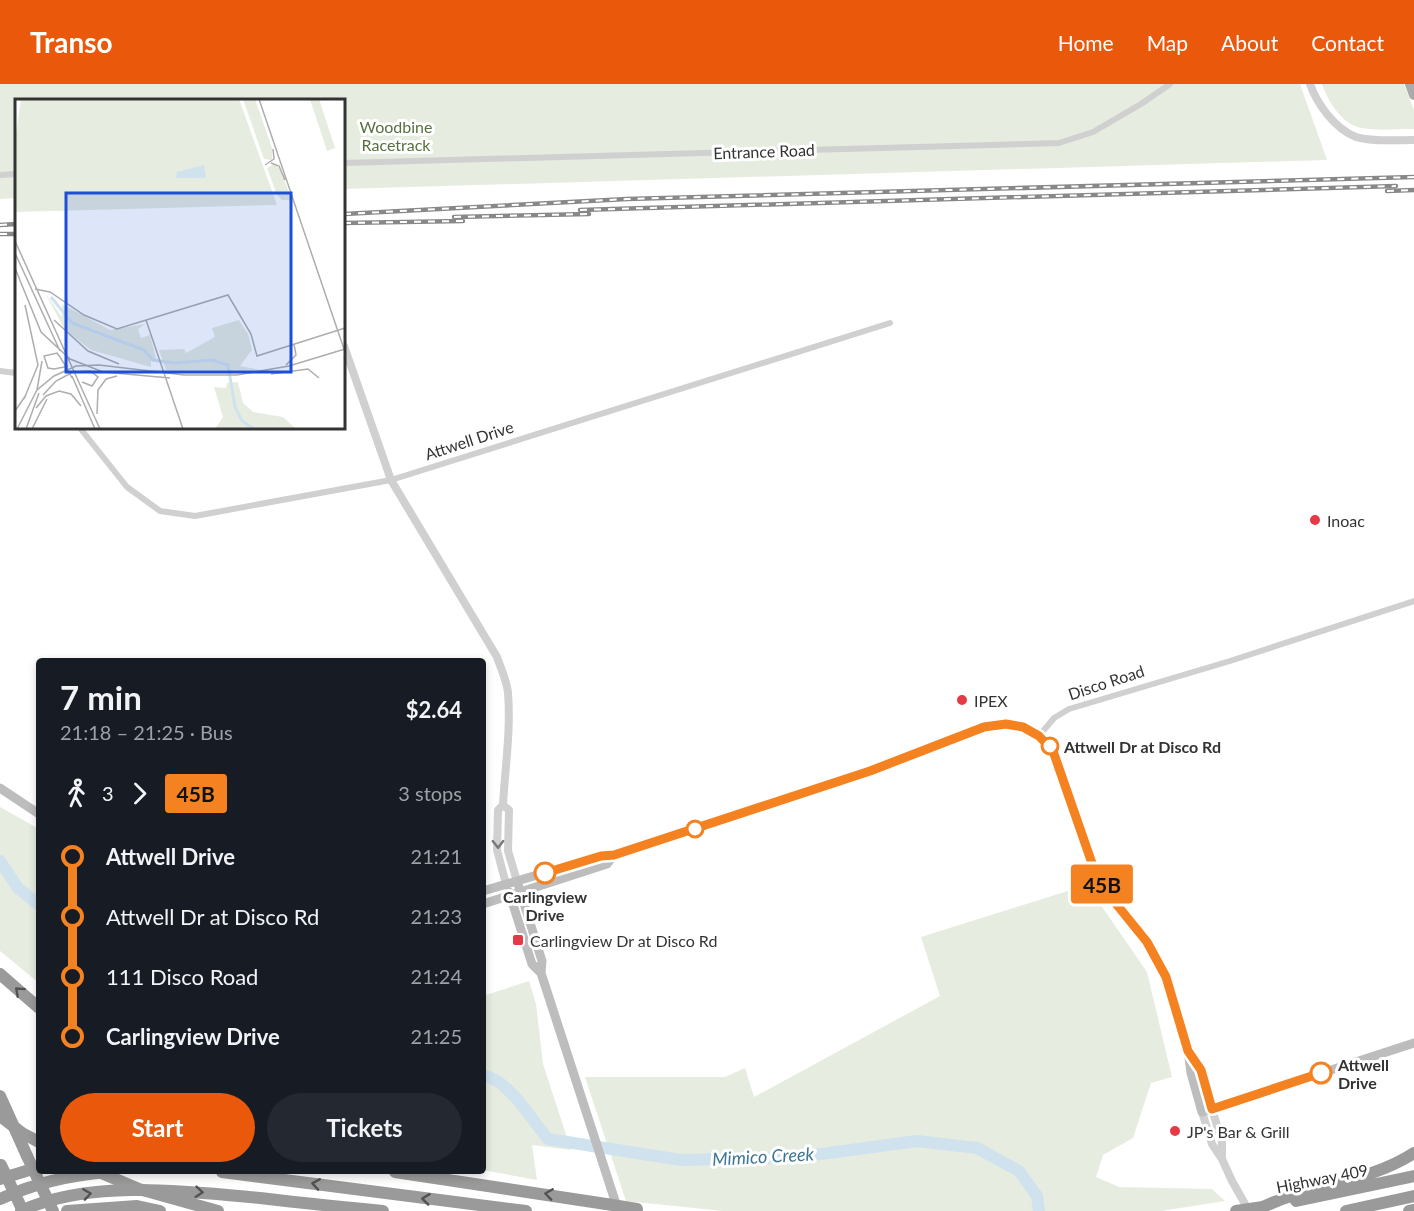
<!DOCTYPE html>
<meta charset="utf-8">
<style>
body{margin:0;font-family:Lato,sans-serif;background:#242831;color:#f1f3f6;height:100vh;display:flex;flex-direction:column;font-size:22px;white-space:nowrap}
*{box-sizing:border-box;margin:0}
p{font-size:20px;color:#9ea1a6}
.icon{flex:none;width:33px;height:33px;fill:none;stroke:currentColor;stroke-width:2;stroke-linecap:round;stroke-linejoin:round}
.map{position:relative;flex:1;overflow:hidden}
.side{position:absolute;left:36px;top:574px;width:450px;height:516px;display:flex;flex-direction:column;background:#171b24;border-radius:6px;box-shadow:0 3px 9px #0003}
.side>*{flex:none}
.badge{padding:0 12px;border-radius:4px;font-size:21px;line-height:39px}
.map>.badge{position:absolute;translate:-50% -50%;box-shadow:0 0 0 3px #fff}
.legs{display:flex;align-items:center;gap:9px;height:66px;padding:0 24px;font-size:20px}
.legs p{margin-inline-start:auto}
.head{display:flex;align-items:center;justify-content:space-between;height:102px;padding:0 24px}
h1{font-size:33px;font-weight:700;line-height:45px}
.button{display:flex;gap:12px;margin-top:auto;padding:12px 24px}
.button a{flex:1;height:69px;border-radius:36px;background:#ea580c;color:#fff;font-size:24px;font-weight:700;line-height:69px;text-align:center}
.button a+a{background:#242831;color:#f1f3f6}
ul{padding:0 24px;list-style:none}
li{display:flex;align-items:center;gap:21px;height:60px;font-size:22px}
li i{display:grid;place-items:center;width:9px;height:100%;margin:0 8px;background:currentColor}
li i::after{content:'';width:15px;height:15px;margin:-8px;border:4px solid;border-radius:50%;background:#171b24}
li p{margin-inline-start:auto}
li:first-child i{background:linear-gradient(#0000 50%,currentColor 0)}
li:last-child i{background:linear-gradient(currentColor 50%,#0000 0)}
header{display:flex;align-items:center;gap:36px;box-sizing:border-box;height:84px;padding:0 30px;background:#ea580c;color:#fff}
header strong{font-size:28px}
nav{display:flex;gap:33px;margin-inline-start:auto;font-size:21px}
.map>svg:first-child{display:block}
</style>
<header>
<strong>Transo</strong>
<nav><a>Home</a><a>Map</a><a>About</a><a>Contact</a></nav>
</header>
<div class="map">
<svg width="1414" height="1127" viewBox="0 0 1414 1127">
<rect width="100%" height="100%" fill="#fff"/>
<path fill="#e6ecdf" d="M0,0H1300L1327,76L344,105V16H16V114L0,115Z
M1322,0H1404L1414,26V45C1397,45 1378,47 1362,44C1342,41 1328,17 1322,0Z
M0,723L39,745V899L0,867Z
M1087,801L1147,888L1172,993L1151,999L1133,1054L1103,1071L1096,1093L1119,1103L1212,1105L1225,1117L1161,1127H723L626,1117L585,993H725L745,984L754,1013L940,912L921,853Z
M529,897L536,920L543,980L571,1066L532,1061L537,1096L483,1086V912Z"/>
<g fill="none" stroke-linecap="round" stroke-linejoin="round">
<path stroke="#cfe2ee" stroke-width="12" d="M0,777L18,804L39,821
M483,992C507,993 533,1038 548,1055L681,1076L799,1073L917,1057L977,1064L1019,1087L1037,1112L1039,1127"/>
<path stroke="#d0d0d0" stroke-width="6" d="M344,79L1059,59L1093,48L1141,20L1170,0
M0,91L16,90
M0,287L16,289
M80,344L127,403L160,427L195,432L391,396L890,239
M1039,652L1054,634L1069,625L1230,577L1414,517"/>
<path stroke="#d0d0d0" stroke-width="8" d="M1310,0C1317,20 1335,45 1356,53C1373,58 1396,56 1414,56
M344,262L391,396L497,573C501,585 507,597 508,609C511,646 505,684 503,721L498,726L497,766L506,800
M503,721L509,726L508,767L517,797
M1212,1025L1222,1058V1073
M1202,1028L1212,1060L1222,1075L1232,1097L1249,1127"/>
<path stroke="#bdbdbd" stroke-width="9" d="M0,704L39,730
M517,797L542,877L541,889L618,1126
M483,807L601,772L614,771L870,687L994,641L1006,640L1023,643L1039,652L1053,667L1094,785L1113,816L1147,858L1166,893L1188,967L1191,989L1202,1028L1414,959
M509,808L532,880L541,889
M483,820L607,780L614,771
M1190,969L1201,986L1212,1025"/>
<path stroke="#ababab" stroke-width="10" d="M1410,0L1414,11"/>
<path stroke="#9a9a9a" stroke-width="12" d="M0,890L39,924
M0,1012L27,1072
M222,1088L526,1127
M395,1088L606,1120
M0,1095L39,1083
M0,1115C33,1100 70,1091 107,1088
M1296,1117L1414,1092
M1263,1123C1311,1100 1368,1099 1414,1069
M21,1127C89,1095 187,1107 260,1114C301,1119 342,1123 383,1127
M67,1127L137,1122L160,1127
M1346,1127L1414,1112
M1409,1127L1414,1126"/>
<g stroke="#888" stroke-width="4.5">
<path id="rail" d="M1387,107L1414,106
M580,126L1396,102
M344,130L627,115L1414,93
M454,133L589,130
M344,139L463,137
M0,141L16,140
M0,150H16"/>
</g>
<use href="#rail" stroke="#fff" stroke-width="2" stroke-dasharray="7" stroke-linecap="butt"/>
<path stroke="#9a9a9a" stroke-width="12" d="M0,1032L22,1049L39,1058
M27,1072L53,1127
M1,1081L23,1127
M99,1088L139,1105L218,1127
M606,1120L637,1125
M1236,1127L1263,1123"/>
</g>
<defs><path id="oneway-chevron" d="M-2-3.5L2.5 0L-2 3.5" fill="none" stroke-width="1.6" stroke-linecap="round" stroke-linejoin="round" transform="scale(1.5)"/></defs>
<use stroke="#7a7a7a" href="#oneway-chevron" transform="translate(498 760) rotate(89)"/>
<g stroke="#525252">
<use href="#oneway-chevron" transform="translate(19 907) rotate(-138)"/>
<use href="#oneway-chevron" transform="translate(316 1100) rotate(-171)"/>
<use href="#oneway-chevron" transform="translate(199 1108) rotate(5)"/>
<use href="#oneway-chevron" transform="translate(87 1110) rotate(-8)"/>
<use href="#oneway-chevron" transform="translate(549 1110) rotate(-172)"/>
<use href="#oneway-chevron" transform="translate(426 1115) rotate(-173)"/>
</g>
<g fill="none" stroke-linecap="round" stroke-linejoin="round">
<g stroke="#fff" stroke-width="14">
<path id="line-1" d="M545,789L601,772L614,771L870,687L984,643L1006,640L1023,643L1039,652L1053,667L1094,785L1113,816L1147,858L1166,893L1188,967L1201,986L1212,1025L1321,989"/>
</g>
<use href="#line-1" stroke="#f58220" stroke-width="9"/>
</g>
<g fill="#e63946" stroke="#fff" stroke-width="2">
<circle cx="1315" cy="436" r="6"/>
<circle cx="962" cy="616" r="6"/>
<rect x="512" y="850" width="12" height="12" rx="3"/>
<circle cx="1175" cy="1047" r="6"/>
</g>
<g fill="#fff" stroke="#f58220" stroke-width="3">
<circle cx="1050" cy="662" r="8"/>
<circle cx="695" cy="745" r="8"/>
<circle cx="545" cy="789" r="10"/>
<circle cx="1321" cy="989" r="10"/>
</g>
<g text-anchor="middle" dominant-baseline="central" stroke-width="6" stroke-linejoin="round" paint-order="stroke">
<g font-size="16" fill="#56703f" stroke="#fff">
<text x="396" y="42">Woodbine<tspan x="396" dy="18">Racetrack</tspan></text>
</g>
<g font-size="16" fill="#333" stroke="#fff">
<text transform="translate(764 67) rotate(-2)">Entrance Road</text>
<text transform="translate(469 356) rotate(-18)">Attwell Drive</text>
<text transform="translate(1106 598) rotate(-18)">Disco Road</text>
<text transform="translate(1322 1094) rotate(-11)">Highway 409</text>
</g>
<g font-size="16" fill="#333" stroke="#fff" text-anchor="start">
<text x="1327" y="436">Inoac</text>
<text x="974" y="616">IPEX</text>
<text x="530" y="856">Carlingview Dr at Disco Rd</text>
<text x="1187" y="1047">JP's Bar &amp; Grill</text>
</g>
<g font-size="16" font-weight="bold" fill="#333" stroke="#fff" text-anchor="start">
<text x="1064" y="662">Attwell Dr at Disco Rd</text>
<text x="545" y="812" text-anchor="middle">Carlingview<tspan x="545" dy="18">Drive</tspan></text>
<text x="1338" y="980">Attwell<tspan x="1338" dy="18">Drive</tspan></text>
</g>
<g font-size="18" font-style="italic" fill="#3f7597" stroke="#fff">
<text transform="translate(763 1072) rotate(-3)">Mimico Creek</text>
</g>
</g>
<g transform="translate(15 15)">
<rect width="330" height="330" fill="#fff"/>
<path d="M6,0H224L262,106L0,113V42ZM228,0H240L257,49V61L249,60ZM295,0H304L320,49L312,52ZM259,65L265,70L277,101H267L262,96L252,69ZM30,194L47,218V205L95,231L130,225L123,230L126,239L135,236L142,263L136,262V268L76,251L50,231ZM224,221L233,235L237,251L225,267L246,271H151L144,251L169,250L171,254L200,238L197,229ZM223,283L228,304L238,313L268,318L281,330H200L208,318L199,288L211,289L212,284Z" fill="#e6ecdf"/>
<path d="M189,66L191,79H161L162,73Z" fill="#cfe2ee"/>
<path fill="none" stroke="#cfe2ee" stroke-width="3" d="M36,198L57,224L129,251L138,261L159,264L197,261L213,266L220,308L227,322L239,330"/>
<path fill="none" stroke="#adadad" stroke-width="1.5" d="M244,0L330,253M256,64L264,67L270,81M250,66L259,60L258,50M0,142L85,330M0,154L45,252M0,169L26,233L55,260L88,273L155,279M20,190L35,193L69,216L102,230L213,196L236,235L242,257L330,229M39,221L73,252L104,265M131,221L168,330M271,266L281,256L279,245M53,267L49,268L39,270L33,269L29,257L42,254L45,258L50,266L56,277L57,279M256,275L293,270L304,279M57,277L80,330M22,291L27,262M28,296L41,282L58,273L75,272L83,278L77,287L67,283M9,300L23,266L10,206M21,309L31,297L44,292L56,295L66,307M0,312L11,296M82,315L83,291L91,280L102,277M2,330L22,291L39,277L61,267L84,266L169,276H222L274,267L330,250M11,330L24,294M17,330L32,300"/>
<path fill="#1d4ed8" fill-opacity="0.15" stroke="#1d4ed8" stroke-width="3" d="M51,94H276V273H51Z"/>
<rect width="330" height="330" fill="none" stroke="#333" stroke-width="3"/>
</g>
</svg>
<b class="badge" style="left:1102px;top:800px;background:#f58220;color:#111">45B</b>
<section class="side">
<div class="head"><div><h1>7 min</h1><p>21:18 – 21:25 · Bus</p></div><b>$2.64</b></div>
<div class="legs"><svg class="icon" aria-label="walk" viewBox="0 0 24 24"><circle cx="13" cy="4" r="2"/><path d="M13 8l-2 6 4 7M11 14l-3 7M7 12l3-4h3l4 4"/></svg>3<svg class="icon" aria-label="forward" viewBox="0 0 24 24"><path d="M9 5l7 7-7 7"/></svg><b class="badge" style="background:#f58220;color:#111">45B</b><p>3 stops</p></div>
<ul>
<li><i style="color:#f58220"></i><b>Attwell Drive</b><p>21:21</p></li>
<li><i style="color:#f58220"></i><span>Attwell Dr at Disco Rd</span><p>21:23</p></li>
<li><i style="color:#f58220"></i><span>111 Disco Road</span><p>21:24</p></li>
<li><i style="color:#f58220"></i><b>Carlingview Drive</b><p>21:25</p></li>
</ul>
<div class="button"><a>Start</a><a>Tickets</a></div>
</section>
</div>
